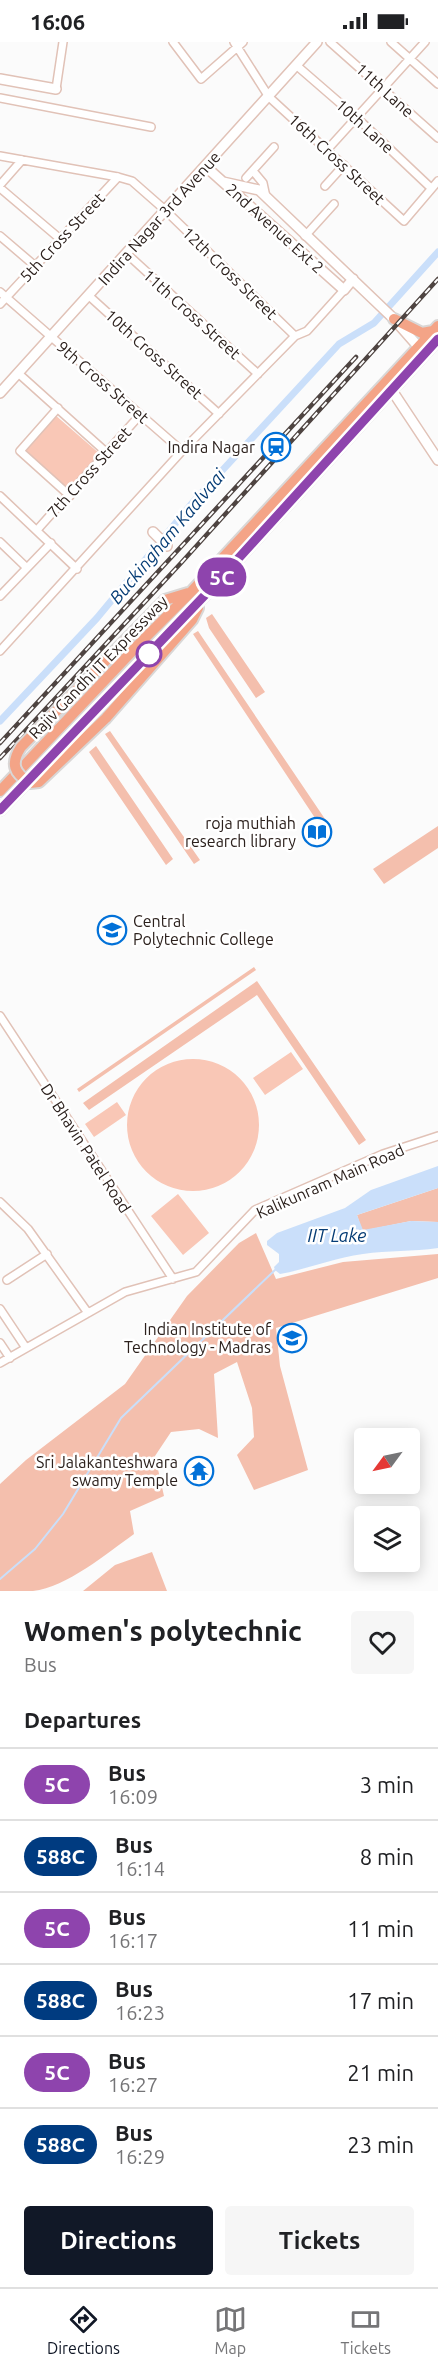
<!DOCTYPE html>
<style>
body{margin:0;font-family:Ubuntu,sans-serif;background:#f6f6f6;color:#202124;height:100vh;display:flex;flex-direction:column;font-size:22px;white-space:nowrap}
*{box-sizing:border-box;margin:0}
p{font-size:20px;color:#757577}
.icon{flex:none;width:33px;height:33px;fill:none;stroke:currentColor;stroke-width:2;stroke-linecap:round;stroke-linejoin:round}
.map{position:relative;height:1549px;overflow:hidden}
.panel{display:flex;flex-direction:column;background:#fff;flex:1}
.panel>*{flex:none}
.badge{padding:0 12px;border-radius:20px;font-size:21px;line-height:39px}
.needle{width:39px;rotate:237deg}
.buttons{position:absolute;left:354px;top:1386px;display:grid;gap:12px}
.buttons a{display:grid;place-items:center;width:66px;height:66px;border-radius:6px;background:#fff;box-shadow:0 3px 15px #0003;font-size:30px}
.map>.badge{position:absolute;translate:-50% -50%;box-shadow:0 0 0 3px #fff}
h2{padding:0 24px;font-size:22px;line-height:54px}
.round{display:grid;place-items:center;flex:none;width:63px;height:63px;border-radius:6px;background:#f6f6f6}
.headline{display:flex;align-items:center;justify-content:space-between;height:102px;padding:0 24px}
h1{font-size:28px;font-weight:700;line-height:45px}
.cta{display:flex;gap:12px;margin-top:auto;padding:12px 24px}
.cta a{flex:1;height:69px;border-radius:6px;background:#111827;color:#fff;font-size:24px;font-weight:700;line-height:69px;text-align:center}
.cta a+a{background:#f6f6f6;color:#202124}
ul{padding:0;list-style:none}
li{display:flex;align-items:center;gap:18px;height:72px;padding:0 24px;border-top:2px solid #e0e0e0}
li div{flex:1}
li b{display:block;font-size:22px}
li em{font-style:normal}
li .badge{min-width:66px;font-weight:700;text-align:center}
.status{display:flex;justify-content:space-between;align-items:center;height:42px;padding:0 30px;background:#fff;direction:ltr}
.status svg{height:16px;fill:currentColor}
.dock{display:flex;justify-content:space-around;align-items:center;height:84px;border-top:2px solid #e0e0e0;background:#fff;font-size:16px;color:#757577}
.dock a{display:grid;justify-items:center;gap:3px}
.dock .on{color:#111827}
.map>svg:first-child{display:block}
</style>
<div class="status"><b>16:06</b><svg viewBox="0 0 49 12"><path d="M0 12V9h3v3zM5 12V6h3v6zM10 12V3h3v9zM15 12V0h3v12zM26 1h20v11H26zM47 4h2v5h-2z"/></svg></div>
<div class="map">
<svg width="438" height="1549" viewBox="0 0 438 1549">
<rect width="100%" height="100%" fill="#fbfbfb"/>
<path fill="#f9c7b6" d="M54,372L100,412L69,447L23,407Z
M291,1010L303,1027L265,1053L253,1036Z
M127 1083a66 66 0 1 1 132 0a66 66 0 1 1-132 0Z
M117,1060L126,1073L94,1095L85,1082Z
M178,1152L209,1191L183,1213L151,1174Z"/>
<path fill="#f4bfad" d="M212,572L265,650L256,656L209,586L206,576Z
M198,589L325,777L319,782L193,592Z
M110,689L200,818L194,822L105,692Z
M96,704L173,817L166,823L89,710Z
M438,784V806L384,842L373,827Z
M254,925L256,928L79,1050L77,1047Z
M257,939L366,1098L359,1103L257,953L89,1068L83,1061Z
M438,1146V1180L411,1179L362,1189L357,1173Z
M256,1191L276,1237L343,1220L438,1212V1236L276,1286L280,1324L308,1428L254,1448L237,1413L254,1395L252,1366L237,1320L214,1332L218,1396L199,1387L171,1390L155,1414L164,1454L130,1469L134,1492C106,1512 67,1545 33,1549C22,1549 11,1549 0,1549V1442L26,1418L125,1342L187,1254L239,1201Z
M152,1510L167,1549H83L115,1523Z"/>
<path fill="#cadffa" d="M438,1124V1146L357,1173L363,1188L411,1179L438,1180V1206C413,1210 388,1208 363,1212C334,1216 308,1227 280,1232L275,1228L274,1225L279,1220V1212L267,1203V1199L277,1191L345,1166L371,1148Z"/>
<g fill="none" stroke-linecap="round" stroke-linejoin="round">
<path stroke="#cadffa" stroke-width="2" d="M0,1537L35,1507L63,1472L121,1376L275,1228"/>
<path stroke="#cadffa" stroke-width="7" d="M0,679L97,576L194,459L339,302L374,281L438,210"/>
<g stroke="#e1c2b7" stroke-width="10">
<path id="street" d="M173,0L201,37L243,0
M234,0L269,55L404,179L438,139
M330,0L438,96
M391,0L438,42
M296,23L356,75L431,146
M56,47L63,0
M0,56L151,85
M327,108L425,0
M0,114L118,135L132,139L165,168L295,294
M253,129L263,141L266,155
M246,136L274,105
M0,143L22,118
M325,144L344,123
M0,146L59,196
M0,194L34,223
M305,194L334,162
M126,211L258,332
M0,250L182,409
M88,253L219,372
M0,262L118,135
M18,331L107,411
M58,366L20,409L70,454
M0,454L77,527
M37,488L140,373
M0,500L27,526
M0,554L51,501
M0,609L182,409L295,294L307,289L344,248
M0,974L173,1237
M0,1160L28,1187L88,1271
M7,1238L47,1212
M0,1267L26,1306
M0,1301L10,1316
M0,1321L125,1250L196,1230L255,1168L383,1112L438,1094"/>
</g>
<g stroke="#e1c2b7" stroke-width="12">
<path id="secondary" d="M0,37L56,47
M205,124L344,248L353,237
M223,140L259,148L394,277L423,310
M391,347L438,418
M0,351L317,0
M153,490L167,504"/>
</g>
<g stroke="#d9d7d6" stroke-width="14">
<path id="primary" d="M394,277L422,291L433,289
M79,646L165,558L188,551
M106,676L192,578L198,566
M0,749L138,603L192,549L438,284
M0,768L206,552L438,297"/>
</g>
<use href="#street" stroke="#fff" stroke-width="7"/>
<use href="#secondary" stroke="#fff" stroke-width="9"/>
<use href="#primary" stroke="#f4a487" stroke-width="10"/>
<g stroke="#4e4441" stroke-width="4.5">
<path id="rail" d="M0,701L356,315
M0,716L181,521L438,237"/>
</g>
<use href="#rail" stroke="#fff" stroke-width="2" stroke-dasharray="7" stroke-linecap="butt"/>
<g stroke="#d9d7d6" stroke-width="14" stroke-linecap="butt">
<path id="primary-bridge" d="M79,646L21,705C10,722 14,731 30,741L39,740L106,676"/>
</g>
<use href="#primary-bridge" stroke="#f4a487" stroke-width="10"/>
</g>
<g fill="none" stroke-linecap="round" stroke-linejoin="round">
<g stroke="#fff" stroke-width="14">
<path id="line" d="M0,768L206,552L438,297"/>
</g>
<use href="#line" stroke="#8e44ad" stroke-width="9"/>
</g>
<defs>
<g id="station-ring" transform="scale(1.5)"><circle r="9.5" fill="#fff" stroke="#0271d8" stroke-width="1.5"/><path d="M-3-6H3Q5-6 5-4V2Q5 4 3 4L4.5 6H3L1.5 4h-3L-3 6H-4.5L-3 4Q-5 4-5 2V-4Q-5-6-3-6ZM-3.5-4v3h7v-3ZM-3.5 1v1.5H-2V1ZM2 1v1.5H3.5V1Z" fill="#0271d8"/></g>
<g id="library-ring" transform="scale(1.5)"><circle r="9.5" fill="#fff" stroke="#0271d8" stroke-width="1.5"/><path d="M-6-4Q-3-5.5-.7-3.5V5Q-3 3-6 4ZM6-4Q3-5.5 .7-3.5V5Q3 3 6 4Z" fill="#0271d8"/></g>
<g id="university-ring" transform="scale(1.5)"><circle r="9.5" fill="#fff" stroke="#0271d8" stroke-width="1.5"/><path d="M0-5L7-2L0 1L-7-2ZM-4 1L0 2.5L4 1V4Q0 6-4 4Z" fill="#0271d8"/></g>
<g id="temple-ring" transform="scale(1.5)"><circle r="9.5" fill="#fff" stroke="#0271d8" stroke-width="1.5"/><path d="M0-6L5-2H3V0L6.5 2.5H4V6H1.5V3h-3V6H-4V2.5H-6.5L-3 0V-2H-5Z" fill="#0271d8"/></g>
</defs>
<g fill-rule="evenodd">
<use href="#station-ring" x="276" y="405"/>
<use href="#library-ring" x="317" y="790"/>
<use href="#university-ring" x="112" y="888"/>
<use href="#university-ring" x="292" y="1296"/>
<use href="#temple-ring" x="199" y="1429"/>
</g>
<circle fill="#fff" stroke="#8e44ad" stroke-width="3" cx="149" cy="612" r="12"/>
<g text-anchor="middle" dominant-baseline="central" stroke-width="5" stroke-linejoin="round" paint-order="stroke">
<g font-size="16" fill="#2c211d" stroke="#fff">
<text transform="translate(385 48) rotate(42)">11th Lane</text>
<text transform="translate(365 84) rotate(42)">10th Lane</text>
<text transform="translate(337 117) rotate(43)">16th Cross Street</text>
<text transform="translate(159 176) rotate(-48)">Indira Nagar 3rd Avenue</text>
<text transform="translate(275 186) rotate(42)">2nd Avenue Ext 2</text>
<text transform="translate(62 195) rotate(-47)">5th Cross Street</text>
<text transform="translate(230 231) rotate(44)">12th Cross Street</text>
<text transform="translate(192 272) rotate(42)">11th Cross Street</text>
<text transform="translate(154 312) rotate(42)">10th Cross Street</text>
<text transform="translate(103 340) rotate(41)">9th Cross Street</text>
<text transform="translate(89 430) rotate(-48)">7th Cross Street</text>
<text transform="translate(98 625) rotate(-46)">Rajiv Gandhi IT Expressway</text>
<text transform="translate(86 1106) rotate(57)">Dr Bhavin Patel Road</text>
<text transform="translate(330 1139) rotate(-24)">Kalikunram Main Road</text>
</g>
<g font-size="16" fill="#2c211d" stroke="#fff" text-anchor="end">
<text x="255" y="405">Indira Nagar</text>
<text x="296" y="781">roja muthiah<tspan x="296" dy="18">research library</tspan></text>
<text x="133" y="879" text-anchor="start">Central<tspan x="133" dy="18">Polytechnic College</tspan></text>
<text x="271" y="1287">Indian Institute of<tspan x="271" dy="18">Technology - Madras</tspan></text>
<text x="178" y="1420">Sri Jalakanteshwara<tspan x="178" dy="18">swamy Temple</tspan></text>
</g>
<g font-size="18" font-style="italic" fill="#053c75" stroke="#fff">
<text transform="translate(167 494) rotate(-50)">Buckingham Kaalvaai</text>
<text x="337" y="1193">IIT Lake</text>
</g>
</g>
</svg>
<div class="buttons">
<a><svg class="needle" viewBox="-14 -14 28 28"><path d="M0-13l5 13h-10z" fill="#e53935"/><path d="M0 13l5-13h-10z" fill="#757577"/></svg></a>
<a><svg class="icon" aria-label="layers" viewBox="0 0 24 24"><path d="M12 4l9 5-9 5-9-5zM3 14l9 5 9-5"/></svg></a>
</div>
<b class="badge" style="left:222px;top:535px;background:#8e44ad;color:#fff">5C</b>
</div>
<section class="panel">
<div class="headline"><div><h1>Women's polytechnic</h1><p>Bus</p></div><a class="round"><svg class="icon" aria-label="heart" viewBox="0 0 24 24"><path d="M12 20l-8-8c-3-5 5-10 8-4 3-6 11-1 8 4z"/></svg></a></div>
<h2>Departures</h2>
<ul>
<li><span class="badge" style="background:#8e44ad;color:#fff">5C</span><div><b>Bus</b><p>16:09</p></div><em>3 min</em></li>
<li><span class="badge" style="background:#003b80;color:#fff">588C</span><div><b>Bus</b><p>16:14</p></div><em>8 min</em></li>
<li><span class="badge" style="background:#8e44ad;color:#fff">5C</span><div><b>Bus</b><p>16:17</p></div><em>11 min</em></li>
<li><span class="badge" style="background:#003b80;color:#fff">588C</span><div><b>Bus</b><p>16:23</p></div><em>17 min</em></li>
<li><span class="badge" style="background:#8e44ad;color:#fff">5C</span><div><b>Bus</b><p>16:27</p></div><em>21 min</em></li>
<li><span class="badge" style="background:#003b80;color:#fff">588C</span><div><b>Bus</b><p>16:29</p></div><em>23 min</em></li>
</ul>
<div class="cta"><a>Directions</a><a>Tickets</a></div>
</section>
<nav class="dock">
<a class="on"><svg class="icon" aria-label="directions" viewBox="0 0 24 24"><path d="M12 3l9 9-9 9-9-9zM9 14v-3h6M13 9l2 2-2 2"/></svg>Directions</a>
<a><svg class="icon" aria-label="map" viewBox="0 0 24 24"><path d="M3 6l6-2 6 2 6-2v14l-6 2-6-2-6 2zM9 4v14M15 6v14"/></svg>Map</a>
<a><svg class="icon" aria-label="tickets" viewBox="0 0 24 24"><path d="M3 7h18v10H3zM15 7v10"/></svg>Tickets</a>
</nav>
